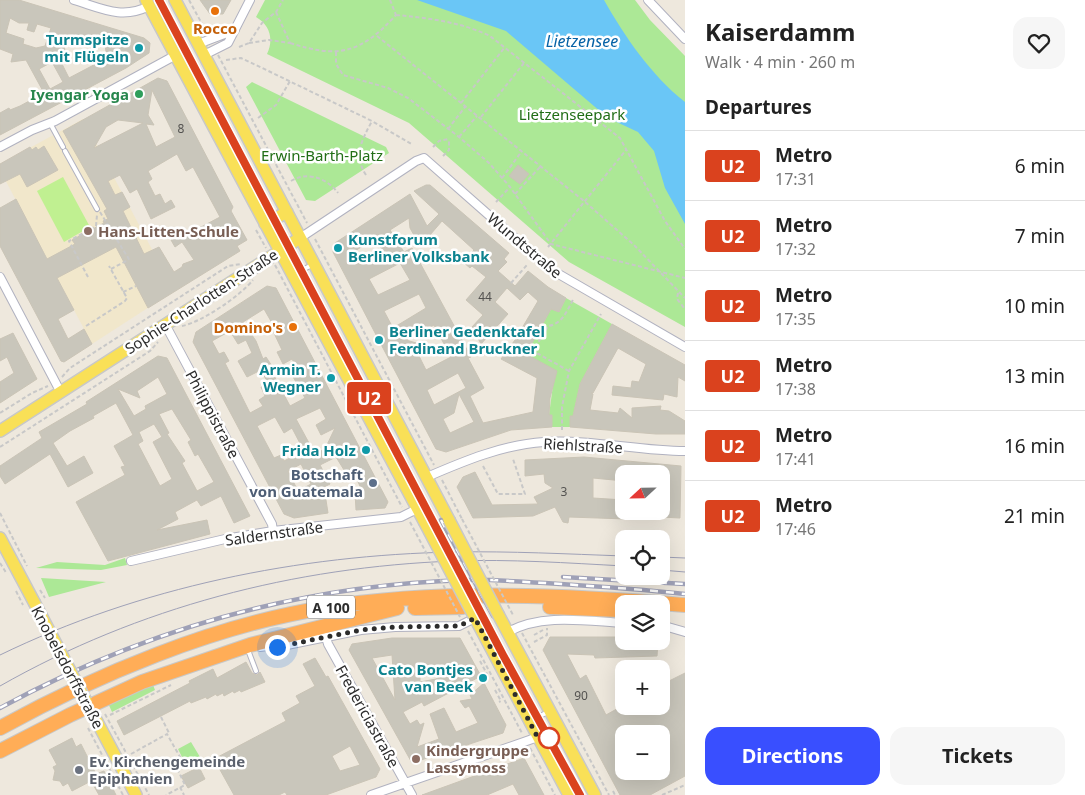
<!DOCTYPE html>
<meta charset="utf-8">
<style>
body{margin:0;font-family:"Noto Sans",sans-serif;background:#f6f6f6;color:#222;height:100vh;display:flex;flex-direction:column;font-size:19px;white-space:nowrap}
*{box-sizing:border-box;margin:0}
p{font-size:16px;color:#767676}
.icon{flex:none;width:28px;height:28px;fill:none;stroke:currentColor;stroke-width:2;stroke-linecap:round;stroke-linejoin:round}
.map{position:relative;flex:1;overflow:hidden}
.sheet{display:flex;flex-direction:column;background:#fff;width:400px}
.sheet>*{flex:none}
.badge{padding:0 10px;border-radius:4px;font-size:18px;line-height:32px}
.needle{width:32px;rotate:248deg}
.controls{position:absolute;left:615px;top:465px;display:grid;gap:10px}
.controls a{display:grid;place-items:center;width:55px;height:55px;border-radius:10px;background:#fff;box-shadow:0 5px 20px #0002;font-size:25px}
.you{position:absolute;width:25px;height:25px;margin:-12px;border:4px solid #fff;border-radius:50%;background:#1a73e8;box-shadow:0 0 0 8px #1a73e833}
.map>.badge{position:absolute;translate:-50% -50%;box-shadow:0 0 0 2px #fff}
h2{padding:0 20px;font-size:19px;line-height:45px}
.round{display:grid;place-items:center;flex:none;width:52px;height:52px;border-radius:15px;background:#f6f6f6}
.summary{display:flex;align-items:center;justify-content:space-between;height:85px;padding:0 20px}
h1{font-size:24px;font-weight:700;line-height:38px}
.cta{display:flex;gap:10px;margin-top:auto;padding:10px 20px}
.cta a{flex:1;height:58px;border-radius:15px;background:#394fff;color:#fff;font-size:20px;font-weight:700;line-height:58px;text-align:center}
.cta a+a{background:#f6f6f6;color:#222}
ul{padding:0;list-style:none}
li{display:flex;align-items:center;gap:15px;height:70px;padding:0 20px;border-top:1px solid #e0e0e0}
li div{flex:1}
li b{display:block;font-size:19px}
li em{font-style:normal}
li .badge{min-width:55px;font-weight:700;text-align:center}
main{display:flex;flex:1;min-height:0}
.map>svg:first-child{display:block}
</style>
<main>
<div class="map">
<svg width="685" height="795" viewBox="0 0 685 795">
<rect width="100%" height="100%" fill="#eee8dd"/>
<path fill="#f1e7cb" d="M83,119L174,291L92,344L0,170V164Z"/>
<path fill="#ace896" d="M265,0H635L650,20L685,56V327L569,262L409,123L267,54C274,39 270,25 256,17Z
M252,82L386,147L389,153L315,201L306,200L246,87Z
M566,298L612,324L580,384L573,416H570V427H552V416L549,415L553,385L526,354L551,309L559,312Z
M125,558L127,565L101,570L36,568L57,562L105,565Z
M41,578L106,582L49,597Z
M153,685L155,690L112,712L108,703Z
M191,742L200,757L186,765L178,749Z"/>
<path fill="#c0f091" d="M63,177L90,227L64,242L37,191Z"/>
<path fill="#6ac6f6" d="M417,0H604C625,37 651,75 685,102V224L665,188L654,151L638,132L608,118L506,31Z"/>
<path fill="#c9c6bb" stroke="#cac4b6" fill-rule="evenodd" d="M0,0H19L144,38L150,43L149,53L126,68L0,135V113L9,108L10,110L20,106L44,93L26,60L11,62L13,54L0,49ZM10,18L19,23H29L27,30L34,32L37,24L51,28L45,46L36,48L23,44L24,39L6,33ZM67,34L105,45L107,58L69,78L57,54L65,52L64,44ZM52,62L63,82L50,89L39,69Z
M200,0H231L223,14H210Z
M158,78L167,81L233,207L231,211L247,240L237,246L240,251L148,308L116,247L57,278L74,310L58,319L68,339L84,329L92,344L64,362L61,361L0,246V208L16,199L47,259L75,244L72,240L104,223L103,221L108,219L104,211L107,209L63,131ZM152,90L175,137L156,147L146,124L154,125L148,115ZM118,120L143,123L94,148L106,127ZM177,154L186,171L193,167L220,217L186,235L185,233L171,240L175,247L182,242L194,260L183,264L182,267L174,272L159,247L144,254L123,211L130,207L122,192L115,195L108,181L120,175L130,193L137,189L151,219L175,207L171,200L165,204L160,194L155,196L148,182L152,179L148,171Z
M44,146L58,170L27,187L20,174L0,184V164L30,147L32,150L36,147L38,150Z
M518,165L529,174L520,184L509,176Z
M426,185H430L509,253L504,259L507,262L498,271L515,286L528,271L548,287L566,298L559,312L551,309L526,354L557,371L550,398L549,415H552V427L511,430L446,452L436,449L373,329L333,252L335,243L410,194L427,226L439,214L414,191ZM409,218L410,228L419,244L424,242L442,221L474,250L463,262L470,268L472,266L486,277L466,300L483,315L472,327L481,344L508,314L495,302L507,288L520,300L528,292L538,301L515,340L501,359L537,378L533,412L483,423L470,396L484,388L468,358L471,357L412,248L404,252L390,230ZM375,239L390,262L371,260L361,265L353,252ZM400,263L410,280L378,295L369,279ZM419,294L426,308L393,328L384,311ZM434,325L451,357L426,370L418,354L430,347L406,340ZM458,373L466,388L434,405L427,390ZM459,394L474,422L450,433L443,419L454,413Z
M267,286L276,288L388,502L385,508L356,510L355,493H363L355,475L349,478L336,457L320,465L330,484L324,487L328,513L294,518L284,514L193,342L196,332ZM264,309L272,323L264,328L268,334L273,331L282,350L277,352L283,364L292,359L299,372L292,375L305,398L290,406L271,370L274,369L266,357L263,359L256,341L243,322ZM230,331L238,344L246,340L252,353L238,361L247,377L261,370L268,383L261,387L265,396L259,400L263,406L250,413L225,363L229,361L224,352L219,354L212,341ZM320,408L326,419L316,425L321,435L335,428L325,449L315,454L296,419ZM275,417L284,433L292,428L304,451L284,461L281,455L274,458L257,426ZM301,464L311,484L298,491L288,471Z
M612,324L685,365V381L678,377L677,397L664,394L663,400L612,395L613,386L631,388L632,381L639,382L646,364L618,348L593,393H591L593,394L590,410L618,413L620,408L632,418V408L661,406L660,410L669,411L685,421V434H656L570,427V416H573L580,384Z
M13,333L37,379L0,403V382L14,373L7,357L0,361V339Z
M158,356L167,358L250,516L234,523L221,496L201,506L197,500L175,512L178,519L157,530L207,520L210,534L108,561L76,502L125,475L121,467L125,466L114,446L133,435L116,403L93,416L94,418L70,431L53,443L67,466L84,456L93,473L68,487L50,454L5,484L0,476V466L42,438L39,432L87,404L86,402ZM158,377L167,394L145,406L146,409L134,416L118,389L140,398L137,391ZM172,409L191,440L188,442L195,456L198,454L214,482L197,491L182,463L185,461L167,434L169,433L159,414ZM154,424L162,437L153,442L172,479L160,486L138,444L143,441L139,432Z
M584,457L681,466L680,518L661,517V500H663L661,474H624V481L593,478V498L624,500L626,519L569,517L568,523L563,522L555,507L533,516L473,518L457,487L463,477L475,472L492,505L538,504L534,497L553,488L545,483L544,474L525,476V460Z
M550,637H624V641H658L657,656L595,658L594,655L567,654L580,679L586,675L606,715L622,706H661V685L685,673V776L650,795H620L543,650ZM624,734H661V771H624Z
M392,638H460L481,676L424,706L422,702L403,712L410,724L417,720L420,725L424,723L417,747L439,739L430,714L444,708L456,732L478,723L469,706L465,708L460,701L472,699L470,695L484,683L506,725L503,733L412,763L349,650L352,644ZM392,655L395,700L372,658ZM420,664L438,666L460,665L436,679L420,682Z
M315,658L326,677L328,676L333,685L380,769L376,777L326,795H287L285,792L279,795H234L214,759L286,721L282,713L300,703L296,696L315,686L303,664ZM350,746L360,765L340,771L332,756Z
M246,662L252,673L257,675L260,672L265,682L241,692L240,690L234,693L233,691L224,696L223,693L217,696L216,694L207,699L206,697L191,703L190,701L124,735L117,721L190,683L189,681L213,669L217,678Z
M72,738L76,747L81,744L96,774L104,771L116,795H99L91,781L72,791L68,783L63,786L60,781L53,780L55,771L53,767L57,765L49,750Z
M524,758L544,795H519L513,784L487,795H422Z
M199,767L205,779L188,788L181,776Z"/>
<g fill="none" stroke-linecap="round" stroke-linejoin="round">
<g stroke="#b1b2c0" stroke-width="6">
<path id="lane" d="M50,123L63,147
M65,151L97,209
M294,274L312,265
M260,649L277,647
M248,650L256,671
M532,720L548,712"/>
</g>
<g stroke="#b1b2c0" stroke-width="10">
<path id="street" d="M74,0C101,8 122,20 149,6
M648,0L685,39
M198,44L235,30
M204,55L228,43L250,0
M0,147L32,130L55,121L176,55
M300,238L416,161L424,158L550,269L685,347
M0,277L60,391
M165,324L272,524L273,531
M427,477C464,461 502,445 544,442C591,439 638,451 685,451
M131,561L225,539L273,531L401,517L417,509
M661,625L685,632
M508,632C542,613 586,621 624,623
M326,637L328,644L412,795
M277,647L361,630L395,627L459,626L475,618
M371,795L538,737"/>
</g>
<g stroke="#c8c8c8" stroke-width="14">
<path id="primary" d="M146,0L424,521
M175,0L449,520
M265,224L287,212
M0,431L300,238
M0,538L34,602
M474,616L569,795
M499,616L595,795
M86,701L136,795"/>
</g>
<g stroke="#c8c8c8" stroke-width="16">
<path id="highway" d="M550,607L618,610
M415,608L463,607
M0,728C96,675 215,625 324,608C439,589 569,595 685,605
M0,751L70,715L142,682L250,645L397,608"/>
</g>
<path stroke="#c8c8c8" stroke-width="2" stroke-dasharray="4 2.5" stroke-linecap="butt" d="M189,0L207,33
M390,0L396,15
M396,15C428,18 461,22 490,36L620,138L665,221L685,249
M377,36L584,201L634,245L685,298
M249,43L269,40L290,43L276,12
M290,43C339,59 361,53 396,15
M239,47L249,43L262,23L276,12L283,0
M336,52V64L343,75L388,88L408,98L459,137L489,163L510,187L551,244L685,278
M218,55L307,223
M226,60L241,58L256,65L372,121L413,145
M461,103L505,47
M481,117L524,63
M258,118L276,105L290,81
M448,129L465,107
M459,137L477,116
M433,147L439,141L448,139
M443,156L449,150V139
M366,175C353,155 362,140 372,121
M502,178L522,151
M291,181C307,171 327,178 338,193
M515,194L541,166
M496,202L510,187
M100,212L130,261
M256,230L266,248
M315,239L434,465
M548,247L626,150
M275,265L402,507
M111,269L128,260
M88,277L69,241L96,226L97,215
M511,283L527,265
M123,292L136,286
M678,293L677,299L685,309
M86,326L125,301L127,298L109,266
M182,326C202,322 240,296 253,280
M569,371L533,351L548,326C563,324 567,310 574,298
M62,377L70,368L228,266L241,264
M0,413L32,393L48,386
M562,430V407L569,371L601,314
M0,447L150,351L158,342
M483,466L498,494H525L513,459
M442,480L462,519
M0,513L27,566
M0,563L7,574
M40,590L45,598
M16,591L23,605
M468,631L522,733
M522,633L609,795
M534,635L543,630
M534,642L547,635V628
M480,661L487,674
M495,690L501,701L499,702
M105,714L149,795
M110,715L171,685
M161,717L169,733L167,734
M88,728L123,795
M530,748L555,795
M131,754L167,734L184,764L177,768L185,785L166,795
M180,787L184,795
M613,791L615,795
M662,795L685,785"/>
<use href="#lane" stroke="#fff" stroke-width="4"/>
<use href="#street" stroke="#fff" stroke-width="8"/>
<use href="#primary" stroke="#f9e057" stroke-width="11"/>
<use href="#highway" stroke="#ffad57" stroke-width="14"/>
<path stroke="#9fa1b7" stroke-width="1" d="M661,557L685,558
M661,570L685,572
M0,655C140,587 299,555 454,552C510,551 567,554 624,556
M0,686C139,607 294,567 454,561C510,559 568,563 624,566"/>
<g stroke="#9fa1b7" stroke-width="4.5">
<path id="rail" d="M441,520L493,616
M462,574L483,616
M563,577L685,584
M0,708C146,629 300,585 466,580C492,579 519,582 545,583C592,586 639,589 685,594"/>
</g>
<use href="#rail" stroke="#fff" stroke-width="2.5" stroke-dasharray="8" stroke-linecap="butt"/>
<g stroke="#c8c8c8" stroke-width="14" stroke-linecap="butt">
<path id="primary-bridge" d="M449,520L499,616
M424,521L474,616
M34,602L86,701"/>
</g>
<path stroke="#c8c8c8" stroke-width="2" stroke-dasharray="4 2.5" stroke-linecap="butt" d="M462,519L513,615
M410,522L460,617"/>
<use href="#primary-bridge" stroke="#f9e057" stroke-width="11"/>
</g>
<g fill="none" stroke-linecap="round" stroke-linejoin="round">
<g stroke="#fff" stroke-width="11">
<path id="line" d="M159,0L503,655L580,795"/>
</g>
<use href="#line" stroke="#da421e" stroke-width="8"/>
<path stroke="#2c2c2c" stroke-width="5" stroke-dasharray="0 9" d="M277,647L361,630L395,627L459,626L475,618L538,738H549"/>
</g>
<g fill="#e8710a" stroke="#fff" stroke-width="2">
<circle cx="215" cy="11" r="5"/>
<circle cx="293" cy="327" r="5"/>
</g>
<g fill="#0f9aa8" stroke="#fff" stroke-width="2">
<circle cx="139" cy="48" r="5"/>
<circle cx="338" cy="248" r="5"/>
<circle cx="379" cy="340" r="5"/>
<circle cx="331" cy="378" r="5"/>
<circle cx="366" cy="450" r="5"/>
<circle cx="483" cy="678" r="5"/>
</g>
<circle fill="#2e9e5b" stroke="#fff" stroke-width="2" cx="139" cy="94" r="5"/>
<g fill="#8d6e63" stroke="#fff" stroke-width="2">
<circle cx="88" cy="231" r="5"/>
<circle cx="416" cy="759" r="5"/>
</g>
<circle fill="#5c6f8a" stroke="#fff" stroke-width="2" cx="373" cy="483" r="5"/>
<circle fill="#fff" stroke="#da421e" stroke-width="2.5" cx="549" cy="738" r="10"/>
<circle fill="#6b7280" stroke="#fff" stroke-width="2" cx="79" cy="770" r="5"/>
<g text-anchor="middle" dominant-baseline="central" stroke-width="5" stroke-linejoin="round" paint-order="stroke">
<g font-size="12" fill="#535250">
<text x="181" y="128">8</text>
<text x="485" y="296">44</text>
<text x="564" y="491">3</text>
<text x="581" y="695">90</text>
</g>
<rect fill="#fff" stroke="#6b6b6b" stroke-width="1" x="307" y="595.5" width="48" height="23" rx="4"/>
<g font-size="14" font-weight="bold" fill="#2c2c2c">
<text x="331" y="607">A 100</text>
</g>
<g font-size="15" font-weight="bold" fill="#c56008" stroke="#fff">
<text x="215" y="28">Rocco</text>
<text x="283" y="327" text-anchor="end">Domino's</text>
</g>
<g font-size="15" font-weight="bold" fill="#0d838f" stroke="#fff" text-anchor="end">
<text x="129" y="39">Turmspitze<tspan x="129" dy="17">mit Flügeln</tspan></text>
<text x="348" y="239" text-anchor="start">Kunstforum<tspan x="348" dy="17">Berliner Volksbank</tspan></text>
<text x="389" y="331" text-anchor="start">Berliner Gedenktafel<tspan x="389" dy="17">Ferdinand Bruckner</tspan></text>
<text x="321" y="369">Armin T.<tspan x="321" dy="17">Wegner</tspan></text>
<text x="356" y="450">Frida Holz</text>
<text x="473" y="669">Cato Bontjes<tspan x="473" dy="17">van Beek</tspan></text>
</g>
<g font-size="15" font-weight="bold" fill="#27864d" stroke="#fff" text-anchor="end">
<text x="129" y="94">Iyengar Yoga</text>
</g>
<g font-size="15" fill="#216e16" stroke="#fff">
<text x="572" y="114">Lietzenseepark</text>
<text x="322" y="155">Erwin-Barth-Platz</text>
</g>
<g font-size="15" font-weight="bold" fill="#785e54" stroke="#fff" text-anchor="start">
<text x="98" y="231">Hans-Litten-Schule</text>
<text x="426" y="750">Kindergruppe<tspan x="426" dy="17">Lassymoss</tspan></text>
</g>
<g font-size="15" fill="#2c2c2c" stroke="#fff">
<text transform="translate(525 245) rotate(40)">Wundtstraße</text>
<text transform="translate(201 301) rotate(-33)">Sophie-Charlotten-Straße</text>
<text transform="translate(213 414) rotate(62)">Philippistraße</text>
<text transform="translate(583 445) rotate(3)">Riehlstraße</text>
<text transform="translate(274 533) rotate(-8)">Saldernstraße</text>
<text transform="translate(68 667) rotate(62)">Knobelsdorffstraße</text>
<text transform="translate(368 716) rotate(61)">Fredericiastraße</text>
</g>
<g font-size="15" font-weight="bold" fill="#4e5e75" stroke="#fff" text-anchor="end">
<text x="363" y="474">Botschaft<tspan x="363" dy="17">von Guatemala</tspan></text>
</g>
<g font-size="15" font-weight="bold" fill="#5b616d" stroke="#fff" text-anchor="start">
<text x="89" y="761">Ev. Kirchengemeinde<tspan x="89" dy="17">Epiphanien</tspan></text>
</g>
<g font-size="16" font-style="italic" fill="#0562a6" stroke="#fff">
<text x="582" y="41">Lietzensee</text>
</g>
</g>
</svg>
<div class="controls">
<a><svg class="needle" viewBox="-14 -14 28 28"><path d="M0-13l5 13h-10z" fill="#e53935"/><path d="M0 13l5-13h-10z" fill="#767676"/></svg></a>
<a><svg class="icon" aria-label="locate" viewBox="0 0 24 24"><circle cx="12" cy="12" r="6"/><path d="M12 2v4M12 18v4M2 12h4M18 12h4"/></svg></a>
<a><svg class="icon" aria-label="layers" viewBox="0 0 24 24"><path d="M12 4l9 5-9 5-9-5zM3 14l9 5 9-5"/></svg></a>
<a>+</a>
<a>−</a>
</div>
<div class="you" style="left:277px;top:647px"></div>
<b class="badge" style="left:369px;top:398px;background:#da421e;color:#fff">U2</b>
</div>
<section class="sheet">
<div class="summary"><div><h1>Kaiserdamm</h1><p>Walk · 4 min · 260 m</p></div><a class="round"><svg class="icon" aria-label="heart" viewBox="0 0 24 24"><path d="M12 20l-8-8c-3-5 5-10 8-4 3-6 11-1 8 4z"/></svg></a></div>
<h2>Departures</h2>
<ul>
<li><span class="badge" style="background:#da421e;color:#fff">U2</span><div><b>Metro</b><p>17:31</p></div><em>6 min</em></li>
<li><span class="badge" style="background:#da421e;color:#fff">U2</span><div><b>Metro</b><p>17:32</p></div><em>7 min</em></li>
<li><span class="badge" style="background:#da421e;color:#fff">U2</span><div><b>Metro</b><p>17:35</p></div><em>10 min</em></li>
<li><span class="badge" style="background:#da421e;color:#fff">U2</span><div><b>Metro</b><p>17:38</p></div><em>13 min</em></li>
<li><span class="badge" style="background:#da421e;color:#fff">U2</span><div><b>Metro</b><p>17:41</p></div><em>16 min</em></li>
<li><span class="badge" style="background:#da421e;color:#fff">U2</span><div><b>Metro</b><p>17:46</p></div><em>21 min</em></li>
</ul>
<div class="cta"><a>Directions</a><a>Tickets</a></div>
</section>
</main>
